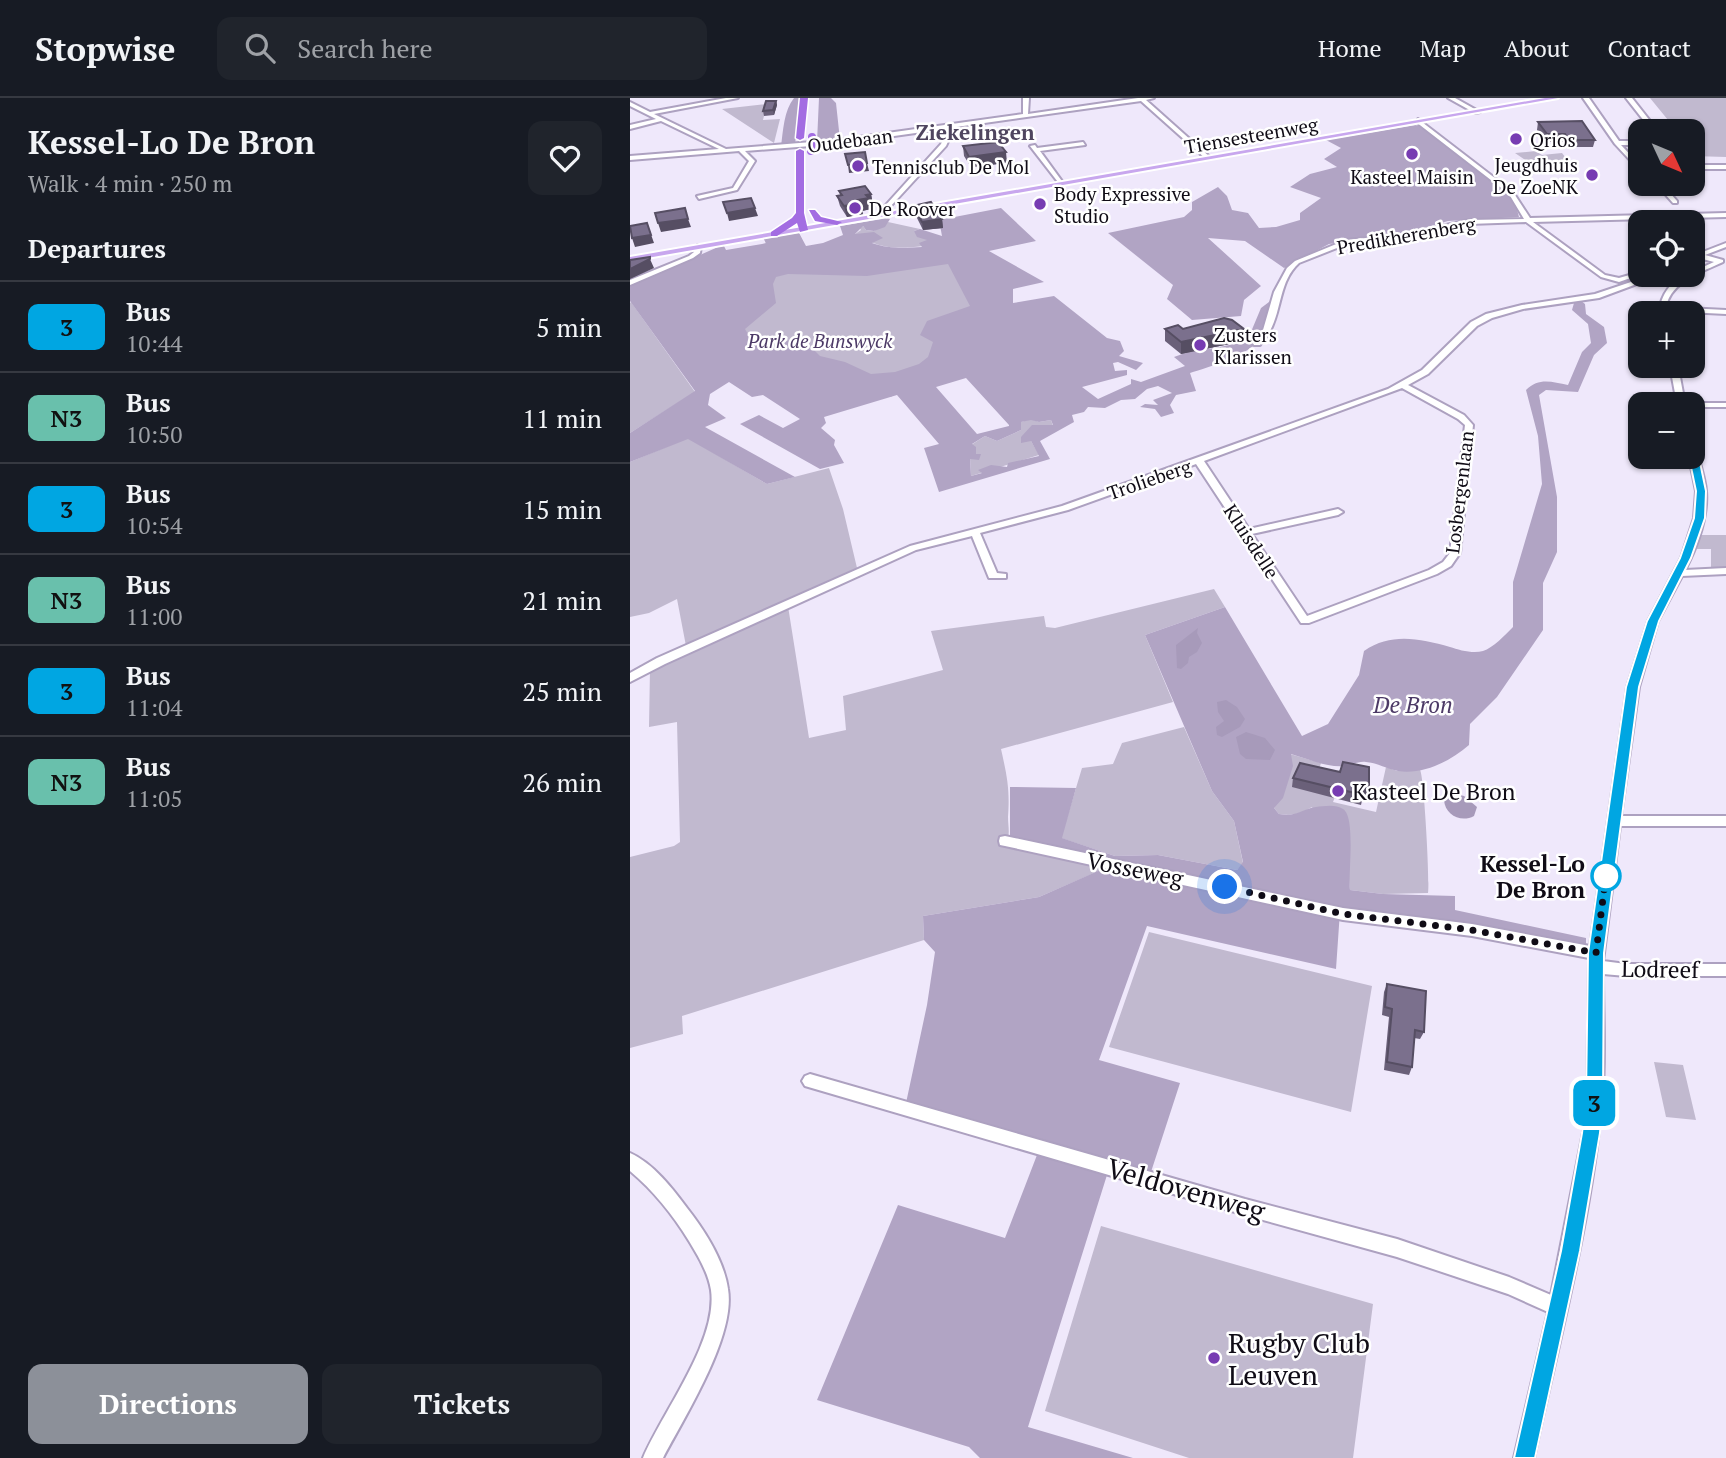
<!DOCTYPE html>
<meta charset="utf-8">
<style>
body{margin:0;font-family:"PT Serif",serif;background:#20242c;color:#f1f3f6;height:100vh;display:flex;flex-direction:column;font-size:26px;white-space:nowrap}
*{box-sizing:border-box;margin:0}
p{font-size:23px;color:#9ea1a6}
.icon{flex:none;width:38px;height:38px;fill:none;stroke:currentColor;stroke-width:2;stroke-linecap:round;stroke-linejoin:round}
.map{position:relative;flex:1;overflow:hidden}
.drawer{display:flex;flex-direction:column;background:#171b24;width:630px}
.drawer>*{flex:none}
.badge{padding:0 14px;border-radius:10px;font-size:24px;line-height:46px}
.needle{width:46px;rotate:134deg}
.buttons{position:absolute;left:998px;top:21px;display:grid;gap:14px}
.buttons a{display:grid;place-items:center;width:77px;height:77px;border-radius:14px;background:#171b24;box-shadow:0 2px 5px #0004;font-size:35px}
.you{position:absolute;width:35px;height:35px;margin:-18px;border:5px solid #fff;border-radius:50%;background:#1a73e8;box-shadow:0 0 0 10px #1a73e833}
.map>.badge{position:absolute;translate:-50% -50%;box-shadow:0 0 0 4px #fff}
h2{padding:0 28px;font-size:26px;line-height:63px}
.round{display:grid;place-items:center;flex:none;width:74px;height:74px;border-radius:14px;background:#20242c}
.headline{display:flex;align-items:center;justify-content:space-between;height:119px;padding:0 28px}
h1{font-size:33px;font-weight:600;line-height:52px}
.button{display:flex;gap:14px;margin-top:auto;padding:14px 28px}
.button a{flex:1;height:80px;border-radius:14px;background:#8c9099;color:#fff;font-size:28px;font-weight:600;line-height:80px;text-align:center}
.button a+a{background:#20242c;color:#f1f3f6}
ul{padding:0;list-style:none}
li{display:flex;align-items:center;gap:21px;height:91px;padding:0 28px;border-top:2px solid #363941}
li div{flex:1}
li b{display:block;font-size:26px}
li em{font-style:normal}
li .badge{min-width:77px;font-weight:700;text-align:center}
header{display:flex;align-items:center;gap:42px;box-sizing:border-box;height:98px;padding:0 35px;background:#171b24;border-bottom:2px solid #363941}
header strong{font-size:33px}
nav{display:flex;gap:38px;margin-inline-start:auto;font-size:24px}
.search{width:490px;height:63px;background:#20242c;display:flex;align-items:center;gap:18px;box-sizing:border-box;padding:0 24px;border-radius:14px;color:#9ea1a6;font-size:26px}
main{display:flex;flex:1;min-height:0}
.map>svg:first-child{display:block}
</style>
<header>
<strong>Stopwise</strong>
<div class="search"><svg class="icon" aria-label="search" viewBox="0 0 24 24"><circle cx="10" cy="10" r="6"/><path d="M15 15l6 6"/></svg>Search here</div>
<nav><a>Home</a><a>Map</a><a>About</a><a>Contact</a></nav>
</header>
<main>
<section class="drawer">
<div class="headline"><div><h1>Kessel-Lo De Bron</h1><p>Walk · 4 min · 250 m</p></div><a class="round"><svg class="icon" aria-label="heart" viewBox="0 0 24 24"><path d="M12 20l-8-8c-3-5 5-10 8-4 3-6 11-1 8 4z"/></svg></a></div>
<h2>Departures</h2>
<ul>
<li><span class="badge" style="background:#00a6e2;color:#111">3</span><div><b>Bus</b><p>10:44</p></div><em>5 min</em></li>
<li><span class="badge" style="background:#69c0ac;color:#111">N3</span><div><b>Bus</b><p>10:50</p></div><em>11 min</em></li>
<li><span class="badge" style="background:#00a6e2;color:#111">3</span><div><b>Bus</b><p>10:54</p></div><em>15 min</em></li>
<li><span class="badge" style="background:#69c0ac;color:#111">N3</span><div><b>Bus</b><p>11:00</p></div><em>21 min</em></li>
<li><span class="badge" style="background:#00a6e2;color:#111">3</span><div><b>Bus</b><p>11:04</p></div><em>25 min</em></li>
<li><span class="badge" style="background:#69c0ac;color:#111">N3</span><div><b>Bus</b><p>11:05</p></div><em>26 min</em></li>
</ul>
<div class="button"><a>Directions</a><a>Tickets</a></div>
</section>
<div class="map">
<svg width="1096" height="1360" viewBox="0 0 1096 1360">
<rect width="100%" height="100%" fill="#efe8fb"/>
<path fill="#c1b9cf" d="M1020,0H1096V59L1062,58V33H1047Z
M137,6L133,22L150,21L144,45L92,11Z
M906,53L912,57L932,55L942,68L913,74L885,55Z
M258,124L290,131L284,133L298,142L293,148C265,151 250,151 225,136L231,132L229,129L233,128L236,132L244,133Z
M169,135L175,148L321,161L359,196L261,299L96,278L85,159L137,148L134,141Z
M1,204L65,294L0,335V205Z
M401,321L409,324L421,322L423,328H414L401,343L409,357L341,378L340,360L346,356L341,347L355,338L367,343L391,332V324Z
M58,340L137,386L199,370L213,411L227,470L157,502L179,640L216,632L213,598L313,572L301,533L414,518L416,529L425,530L584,491L595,509L515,537L543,604L371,651C377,678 380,691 378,719C378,730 381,737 375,747L393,753L478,769L409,799L293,818L294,842L52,918L53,936L0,950V759L44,748L50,744L47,624L19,629L20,571L56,548L47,501L19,515L0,519V364Z
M1070,437H1096V470H1081V451H1065Z
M554,629L582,693L604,723L613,765L607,772L528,757L485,758L431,740L452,670L483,666L492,645Z
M660,656L691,665L687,678L705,699L703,704L746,714L756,669L767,673L790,672C794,677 800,783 798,795L753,796L720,792L719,781L682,709C670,716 663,718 649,716L644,710Z
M519,834L742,888L721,1014L479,949Z
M1024,964L1053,967L1066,1022L1036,1019Z
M471,1128L743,1206L723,1360H559L415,1313Z"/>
<path fill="#b1a4c4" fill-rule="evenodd" d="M164,0H170L165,47L151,49C153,33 154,12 164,0Z
M189,0H201L206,5L210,42L187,44Z
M785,27L791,28L873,91L885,104L889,119L818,123L775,136L699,146L654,170L615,143L578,140L631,188L614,202L611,218L562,222L537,201L543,187L478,135L554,119L562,112V104L588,89L597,98L602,112L618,115L629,130L646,129L670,122V115L691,100L660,89L680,76L707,69L694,61L711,50L696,42Z
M371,110L406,143L359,153L414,184L383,191V205L424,198L477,240L490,243L494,253L489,258L513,265L506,272L488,264L483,265L485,273L497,272V277L452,289L468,301L501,286V281L511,284L555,268L544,259C568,249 593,252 618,241L631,210L643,201C639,213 638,228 632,238C622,257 579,269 560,275L566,293L546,297L540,307L544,315L531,319L525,311L510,309L515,306L528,307L523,302L542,295L528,288L517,291L505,301L491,302L475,310L458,309L454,314L442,317L444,324L410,343L420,361L309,394L294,350L309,346L267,297L194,319L196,325L191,330L205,342L204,347L214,365L190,371L110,326L129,317L153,330L170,321L133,297L122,299L99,284L80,296L78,307L96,320L75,329L165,379L137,386L58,341L0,364V335L65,293L0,203V188L88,149L94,148L96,152L132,146L136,145L134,141L169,135L176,148L193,145L213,137L210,128L258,120L260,121L255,129L244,133L236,132L233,128L225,136L244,134L253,140L242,145C259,151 274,150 292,149L289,145L297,142L287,139L284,133L290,131L312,138L309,122ZM318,166L340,208L297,223L290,237L303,244L298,259L289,266L265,274L241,276L215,264L190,258L176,244L166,241L132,249L124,247L115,231L146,205L143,186L146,179L158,176L237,178ZM336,280L379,327V328L347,336L306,289ZM401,322L409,324L421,322L423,327H402L391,339V345L401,343L409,358L378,365L377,369L361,367L348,372L352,375L341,378L340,361L349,362L351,356H346V349L342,346L355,338L367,343L391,332V324Z
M951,203L955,206L956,216L974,229L977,245L964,257L948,294L916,292L909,297L927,399V454L913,485V532L867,599L840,626L839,647C821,663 793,677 768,673C757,671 748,665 736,664C728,663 723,667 715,668C698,670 678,661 661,656L663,668L653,700L644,710L649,716C668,719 671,711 686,709C694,708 706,706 713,711C726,719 718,775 720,792L753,796L825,798V812L956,840V849L710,813L706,871L517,828L469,962L550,985L520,1077H477L398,1329L503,1360H350L339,1349L187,1302L268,1107L375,1140L412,1044L276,1005L297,907L305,854L294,842L293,818L409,799L477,769L380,739V689L446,690L432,740L485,758L528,757L607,772L613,764L604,723L582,693L515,537L595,509L672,638L698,626L729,577L734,553C762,534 790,541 820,549C829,552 843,556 853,553C863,550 875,537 883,529V484L912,386L908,338L896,292C909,279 922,284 938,287L952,254L961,245L958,226L942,212L944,205Z"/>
<path fill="#a79aba" d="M568,530L567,535L572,545L567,554L559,559L558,565L551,571L547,570L546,547Z
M596,602L607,609L615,621L610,629L592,639L587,637L586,629L594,623L588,614L587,604Z
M616,634L635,640L645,652L640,662L616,661L610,656L606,639Z
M826,696L834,698L847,709L844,718C831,725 815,717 814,702L818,698Z"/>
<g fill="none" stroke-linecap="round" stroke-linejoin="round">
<g stroke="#ada1c0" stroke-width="4">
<path id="minor" d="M96,0H108L24,16L96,51L207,42L393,16V0H399L398,16L508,0H524L516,2L581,60L576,61L511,3L319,30L322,35L316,48L259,110V115L256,117L253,115L254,109L311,46L316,35L314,31L207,46L115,53L125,63L107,92L69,101L67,98L103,90L119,63L109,53L0,62V58L89,51L31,23L0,31V27L26,21L0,8V4L20,14Z
M818,0H825L850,14L845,15Z
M953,0H959L989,43H1010V47H991L1010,67V73L985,46Z
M996,0H1002L1028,33H1022Z
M788,21L883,94L900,120L1096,115V119L903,124L975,177L989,180L1003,176L1006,178L989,184L971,179L896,124L839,126L775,140L717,146L669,165C649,183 652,211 640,233C638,238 633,242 630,247H624L623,245L633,232L644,194L657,170L665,163L716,142L775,136L839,122L894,121L879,96L786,24Z
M453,44L455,47L410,53L434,86L431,88L400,48L405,47L407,50Z
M1062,67H1096V71H1062Z
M1026,86H1032L1047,103V105H1043Z
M1096,145V149L1075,157L1093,162V164C1072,174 1041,183 1036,209L1096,212V216L1036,213L1035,215H1029C1030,198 1043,177 1062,177V174L1084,164L1065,159V157Z
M68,147L71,149L70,155L63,160L0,187V182L59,158L64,154L65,149Z
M1022,177H1031L969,200L893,211L862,220L847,228L798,276L778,287L834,317L843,327L830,455L821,468L807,476L679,525H671L566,366L438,412L350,435L367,475L376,476V480H359L342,438L286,452L35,566L0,584V575L27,560L280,448L432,408L758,291L792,272L841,224L856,216L892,207L965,196ZM772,290L828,321L835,327L820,455L813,464L799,472L677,518L622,436L708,417L713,414L708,411L619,431L574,363Z
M1040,268H1048L1055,306H1047Z
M1062,305H1096V309H1062V306H1058Z
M1062,347L1066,350C1069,364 1075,379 1076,393C1078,419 1067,449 1055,472L1096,470V476L1052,478L1028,523L1009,589L991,718H1096V728H990L973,863L996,866H1096V878H996L973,876C973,918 976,962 972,1004C961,1124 929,1242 904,1360H884L918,1214L878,1196L767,1159L615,1117L175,988L172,983L175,978L180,976L615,1101L767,1141L879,1179L921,1197L953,1035L957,1000L959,860L842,838L713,822L375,748L370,747L369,743L370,739L375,738L713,810L842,826L960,848L997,589L1018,523L1051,460L1064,420L1066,393L1059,359H1062Z
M0,1055C23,1065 43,1091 57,1110C75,1133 94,1163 98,1191C106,1238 55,1318 33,1360H13C33,1313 88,1243 81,1192C78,1174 68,1158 59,1143C43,1117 23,1092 0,1073Z"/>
</g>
<g stroke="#fff" stroke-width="4">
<path id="major" d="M915,0H928L0,163V159Z"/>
</g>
<g stroke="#fff" stroke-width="3">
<path id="highway" d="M170,0H178L174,40L170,42L166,40Z
M170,51L174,53V115L178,132L170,134L167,125L147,138H141V134L162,120L166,115V53Z
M179,112H185L191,119L212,124L207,127L185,123Z"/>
</g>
<use href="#minor" fill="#fff" fill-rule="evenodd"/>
<use href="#major" fill="#c8a7ee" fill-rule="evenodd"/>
<use href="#highway" fill="#a36de2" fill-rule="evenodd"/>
<g stroke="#fff" stroke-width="10" stroke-linecap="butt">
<path id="highway-bridge" d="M181,53L182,39"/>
</g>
<use href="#highway-bridge" stroke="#a36de2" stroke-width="8"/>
</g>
<path fill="#6a6079" d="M146,3L147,7L144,17L134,18L133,13Z
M908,24L965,42L963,49H937L934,44H915L907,32Z
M333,48L377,65L341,69L334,58Z
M209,93L241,96L243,107H240L241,111L232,113L233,116L217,119L210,108L207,98L210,97Z
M283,108L312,121L313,130L293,132L285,116Z
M535,231H553L614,243L551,256L535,243Z
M663,680L737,697L733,698L731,707L662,689Z
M757,886L794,934L790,941L784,940L782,969L779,977L754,972L759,919L752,917L754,894Z"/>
<path fill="#564e63" d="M146,3L147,7L144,17L143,12Z
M376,54L377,65L341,69L339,59Z
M237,65L239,73L219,75L218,67Z
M241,96L243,107H240L241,111L232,113L233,116L217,119L214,108L228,102L236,97Z
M125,110L128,118L99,123L97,115Z
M58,121L61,129L31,134L28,125Z
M312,121L313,130L293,132L292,124Z
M17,125L24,145L5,149L2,140Z
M20,161L24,170L0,181V171Z
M614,231V243L551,256V244Z
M739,687L737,697L733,698L735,689Z"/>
<path fill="#7b708d" stroke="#564e63" stroke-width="2" d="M136,3H146L143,12L133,13Z
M952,23L965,42H939L935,36H917L908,24Z
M368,44L376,54L339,59L333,48Z
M235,54L237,65L218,67L215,56Z
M235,88L241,96L236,97L239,100L228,102L230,105L214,108L207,98L212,97L209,93Z
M121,100L125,110L97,115L93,104Z
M301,104L312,121L292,124L283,108Z
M55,110L58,121L28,125L25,115Z
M17,125L21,137L2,140L0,128Z
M20,159V161L0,171V162Z
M594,220L602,222L614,231L551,244L535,231L548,227L553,231Z
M713,664L739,669V687L735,689L733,697L663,680L670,665L710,674Z
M757,886L796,893L794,934L785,932L782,969L757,964L762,911L755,909Z"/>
<path fill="#00a6e2" stroke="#fff" stroke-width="2" d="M1062,347L1067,350L1076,393L1075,420L1061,460L1029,523L1009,589L974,855L973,1000L970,1035L950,1153L905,1360H884L931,1153L952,1035L956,1000L958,855L996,589L1017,523L1050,460L1064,420L1066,393L1057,350Z"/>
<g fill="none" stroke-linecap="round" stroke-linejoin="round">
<path stroke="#100c16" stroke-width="7" stroke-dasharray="0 12.6" d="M595,789L713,816L842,832L966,855L977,769L976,778"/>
</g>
<g fill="#773cb2" stroke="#fff" stroke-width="2.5">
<circle cx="886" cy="41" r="7"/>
<circle cx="782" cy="56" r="7"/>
<circle cx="228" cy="68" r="7"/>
<circle cx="962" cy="77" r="7"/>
<circle cx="410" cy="106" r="7"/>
<circle cx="225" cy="110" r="7"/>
<circle cx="570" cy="247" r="7"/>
<circle cx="708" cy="693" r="7"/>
<circle cx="584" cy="1260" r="7"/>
</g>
<circle fill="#fff" stroke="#00a6e2" stroke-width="3.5" cx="976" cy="778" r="14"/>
<g text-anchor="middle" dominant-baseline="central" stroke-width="5" stroke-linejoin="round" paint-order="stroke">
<g font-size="19" fill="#100c16" stroke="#fff">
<text transform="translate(621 37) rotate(-10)">Tiensesteenweg</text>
<text transform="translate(220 42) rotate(-7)">Oudebaan</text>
<text transform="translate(776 137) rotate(-10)">Predikherenberg</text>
<text transform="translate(519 381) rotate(-19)">Trolieberg</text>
<text transform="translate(829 394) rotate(-83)">Losbergenlaan</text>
<text transform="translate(622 443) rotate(57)">Kluisdelle</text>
</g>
<g font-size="19" fill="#100c16" stroke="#fff" text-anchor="start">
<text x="900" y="41">Qrios</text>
<text x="948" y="66" text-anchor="end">Jeugdhuis<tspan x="948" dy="22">De ZoeNK</tspan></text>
<text x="242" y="68">Tennisclub De Mol</text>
<text x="782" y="78" text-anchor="middle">Kasteel Maisin</text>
<text x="424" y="95">Body Expressive<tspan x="424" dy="22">Studio</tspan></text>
<text x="239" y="110">De Roover</text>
<text x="584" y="236">Zusters<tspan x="584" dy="22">Klarissen</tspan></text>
</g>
<g font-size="19" font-style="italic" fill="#4c3966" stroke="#fff">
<text x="190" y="242">Park de Bunswyck</text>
</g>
<g font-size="21" font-weight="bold" fill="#4f455f" stroke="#fff">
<text x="345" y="34">Ziekelingen</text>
</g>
<g font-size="23" font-style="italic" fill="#4c3966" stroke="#fff">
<text x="783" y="606">De Bron</text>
</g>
<g font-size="23" fill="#100c16" stroke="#fff" text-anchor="start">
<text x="722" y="693">Kasteel De Bron</text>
</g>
<g font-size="23" font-weight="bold" fill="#100c16" stroke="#fff" text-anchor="end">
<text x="955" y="765">Kessel-Lo<tspan x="955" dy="26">De Bron</tspan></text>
</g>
<g font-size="23" fill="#100c16" stroke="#fff">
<text transform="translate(505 771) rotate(11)">Vosseweg</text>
<text transform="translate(1030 871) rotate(1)">Lodreef</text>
</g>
<g font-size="28" fill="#100c16" stroke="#fff">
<text transform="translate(556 1091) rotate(16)">Veldovenweg</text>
</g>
<g font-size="28" fill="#100c16" stroke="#fff" text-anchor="start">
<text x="598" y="1244">Rugby Club<tspan x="598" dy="32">Leuven</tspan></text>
</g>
</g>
</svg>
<div class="buttons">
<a><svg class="needle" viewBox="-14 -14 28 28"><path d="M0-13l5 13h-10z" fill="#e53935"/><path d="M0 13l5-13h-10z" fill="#9ea1a6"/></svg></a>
<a><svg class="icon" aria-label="locate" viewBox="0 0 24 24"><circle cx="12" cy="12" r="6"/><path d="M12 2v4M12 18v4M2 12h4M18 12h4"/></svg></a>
<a>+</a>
<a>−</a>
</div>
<div class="you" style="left:595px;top:789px"></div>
<b class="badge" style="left:964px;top:1005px;background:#00a6e2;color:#111">3</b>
</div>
</main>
